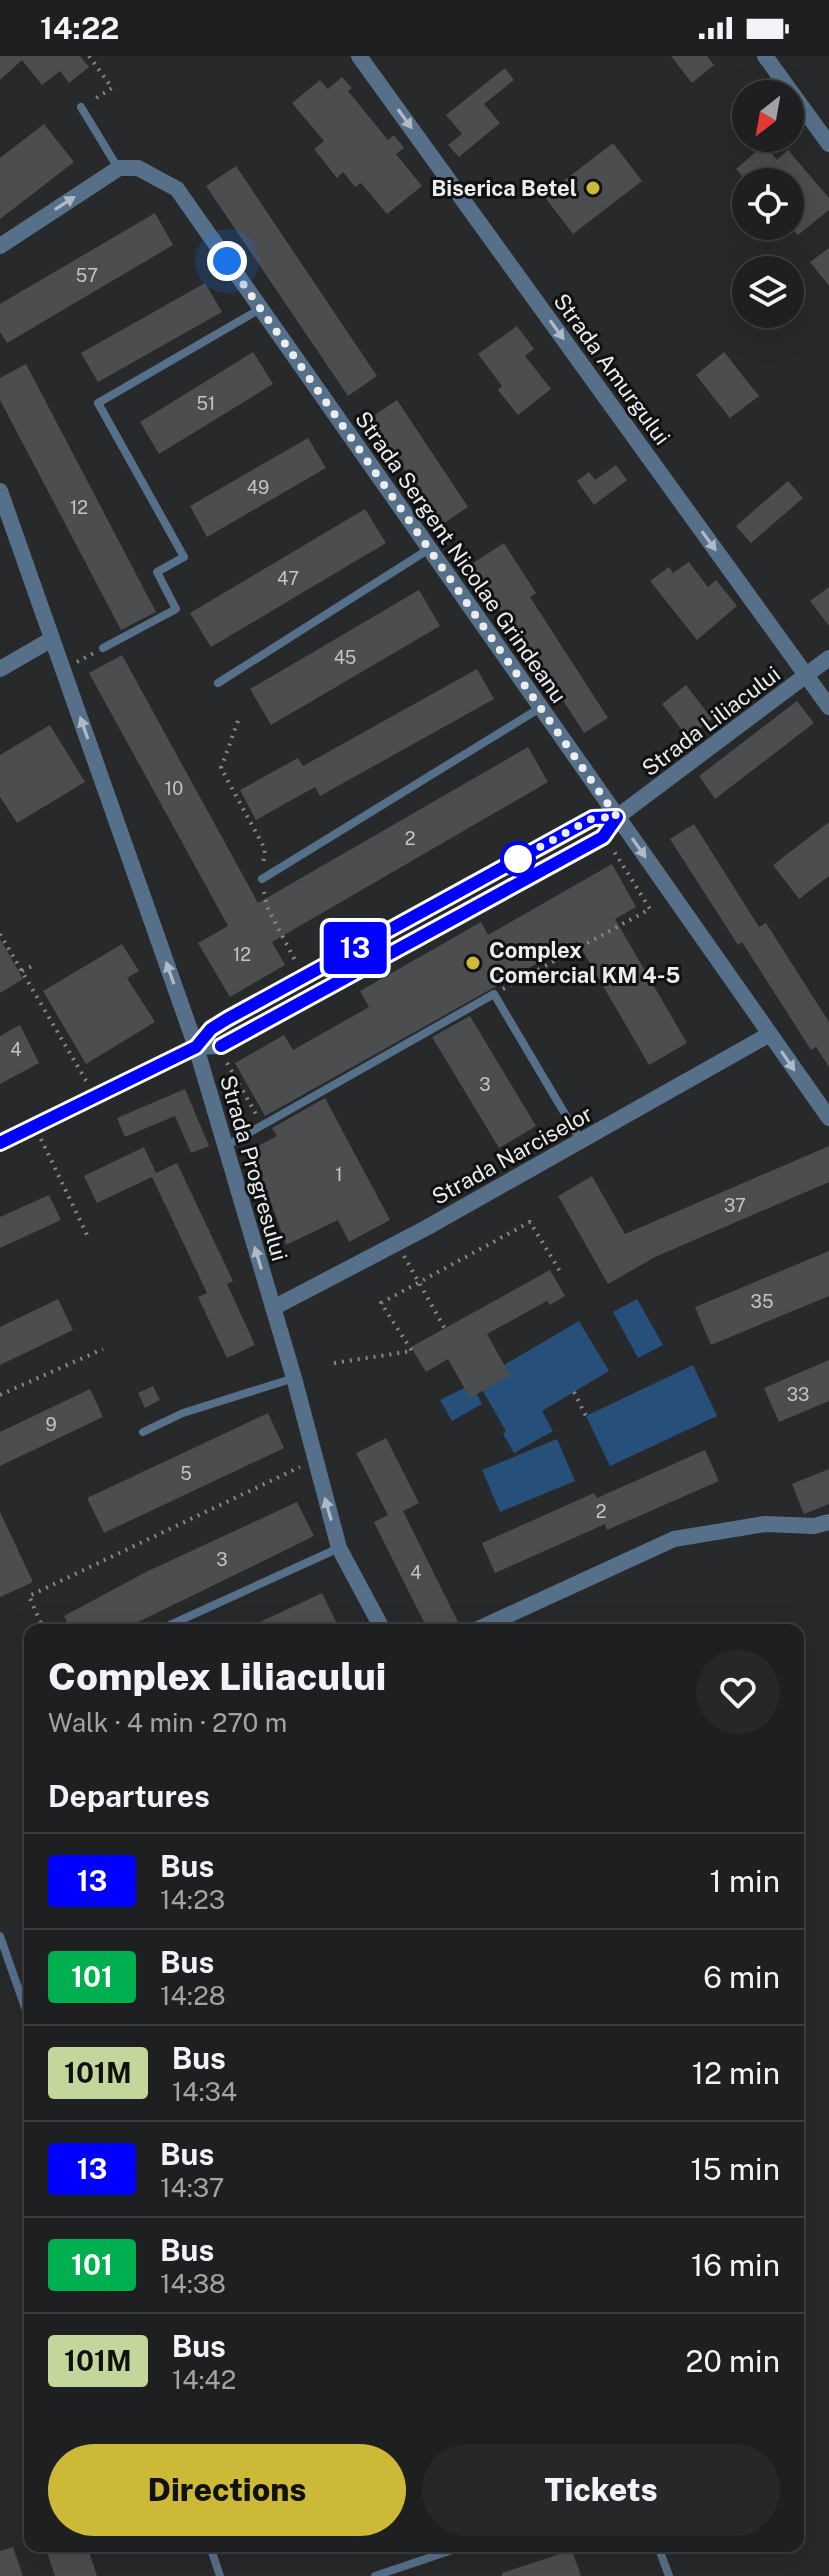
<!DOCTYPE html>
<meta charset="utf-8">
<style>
body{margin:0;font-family:"Public Sans",sans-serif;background:#252729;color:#f1f3f6;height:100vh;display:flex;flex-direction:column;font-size:30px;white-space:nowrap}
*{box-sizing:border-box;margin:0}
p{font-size:26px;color:#a0a2a5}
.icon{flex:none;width:44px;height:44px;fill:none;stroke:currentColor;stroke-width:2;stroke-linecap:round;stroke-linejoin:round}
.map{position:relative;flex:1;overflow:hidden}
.drawer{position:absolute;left:24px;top:1568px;width:780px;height:928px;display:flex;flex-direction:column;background:#1d1f20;border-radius:16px;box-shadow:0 8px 32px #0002,0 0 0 2px #3b3d3e}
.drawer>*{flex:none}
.badge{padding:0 16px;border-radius:6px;font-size:28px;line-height:52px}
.needle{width:52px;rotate:211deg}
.buttons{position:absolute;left:732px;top:24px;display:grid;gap:16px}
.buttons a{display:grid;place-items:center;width:72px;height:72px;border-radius:50%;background:#1d1f20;box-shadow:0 8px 32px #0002,0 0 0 2px #3b3d3e;font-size:40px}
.you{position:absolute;width:40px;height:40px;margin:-20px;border:6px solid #fff;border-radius:50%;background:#1a73e8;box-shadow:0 0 0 12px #1a73e833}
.map>.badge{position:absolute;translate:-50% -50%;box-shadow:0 0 0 4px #fff}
h2{padding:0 24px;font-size:30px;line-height:72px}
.round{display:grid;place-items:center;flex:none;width:84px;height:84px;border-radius:42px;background:#252729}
.summary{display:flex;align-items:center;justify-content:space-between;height:136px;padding:0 24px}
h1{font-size:38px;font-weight:800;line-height:60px}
.button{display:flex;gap:16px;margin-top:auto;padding:16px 24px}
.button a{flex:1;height:92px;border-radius:48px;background:#cdb938;color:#111;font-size:32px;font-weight:800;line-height:92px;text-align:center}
.button a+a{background:#252729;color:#f1f3f6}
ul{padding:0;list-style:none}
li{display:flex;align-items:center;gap:24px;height:96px;padding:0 24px;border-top:2px solid #3b3d3e}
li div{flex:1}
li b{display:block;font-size:30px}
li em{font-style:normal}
li .badge{min-width:88px;font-weight:700;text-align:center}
.status{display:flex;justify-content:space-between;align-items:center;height:56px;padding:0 40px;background:#1d1f20;direction:ltr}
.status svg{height:22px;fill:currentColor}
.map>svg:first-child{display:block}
</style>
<div class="status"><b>14:22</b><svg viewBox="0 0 49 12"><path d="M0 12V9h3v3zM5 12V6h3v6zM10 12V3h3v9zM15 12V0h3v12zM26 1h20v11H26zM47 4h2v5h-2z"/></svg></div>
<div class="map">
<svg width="829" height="2520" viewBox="0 0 829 2520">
<rect width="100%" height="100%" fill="#27292b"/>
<path fill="#26507a" d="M637,1243L663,1289L638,1302L613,1256Z
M579,1265L609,1315L542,1355L553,1375L514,1397L503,1378L506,1375L477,1325Z
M693,1309L717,1360L610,1410L586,1360Z
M472,1328L482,1348L452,1365L440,1344Z
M557,1383L575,1425L500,1456L482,1414Z"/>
<path fill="#4b4d4f" d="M0,0H80L89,11L69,27L60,15L42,29L22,4L0,24Z
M671,0H707L714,9L692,27Z
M505,12L514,24L484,48L500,67L459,101L448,89L462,78L446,59Z
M342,21L352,32L348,35L388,84L394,79L404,92L396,98L422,130L387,158L361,127L355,131L343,116L337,122L314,93L324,85L292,47L320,24L328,33Z
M44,68L74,106L0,163V102Z
M613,87L642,125L573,178L544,140Z
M764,89L777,104L788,94L829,142V154L798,179L790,170V126H747L736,113Z
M236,110L377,320L348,340L206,130Z
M155,157L173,189L7,287L0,276V248Z
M829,192V230L810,206Z
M205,227L222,256L98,326L81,297Z
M517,270L534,293L525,300L551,333L518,359L498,334L502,330L478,298Z
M253,296L273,328L159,398L140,366Z
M724,296L759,340L730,362L696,319Z
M26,308L156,556L121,574L0,344V322Z
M397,344L468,451L441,469L370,362Z
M308,382L326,412L207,481L190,450Z
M616,409L627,424L594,449L577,425L589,416L595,424Z
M788,425L803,442L751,487L736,470Z
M365,453L386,487L211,591L190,557Z
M504,487L536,537L530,541L608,662L584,677L506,556L502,558L470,509Z
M689,506L708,531L716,524L737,550L697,584L650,525L669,511L673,517Z
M829,531V570L810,545Z
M419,534L440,570L271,669L250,633Z
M122,599L258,847L528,691L548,726L272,886L285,909L230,941L198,887L228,870L89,617Z
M477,613L494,643L320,740L315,731L256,764L240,734L298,702L303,710Z
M686,629L712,663L688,682L662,648Z
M797,645L814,667L715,743L699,720Z
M50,669L85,726L17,767L0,741V699Z
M829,766V820L799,843L773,809Z
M694,768L759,871L766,867L829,966V1011L816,991L811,994L742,886L738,889L670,783Z
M612,808L636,851L615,863L687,987L649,1009L577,885L265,1060L235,1007L284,979L293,994L369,951L360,935L481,866L488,879Z
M0,883L23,923L0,937Z
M122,888L139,915L127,922L155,966L86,1008L43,935Z
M470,960L536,1070L499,1092L432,981Z
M20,969L39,1007L0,1028V980Z
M185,1033L209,1090L191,1097L175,1060L125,1081L117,1062Z
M325,1042L390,1164L349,1186L338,1164L286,1189L252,1093L277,1080L272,1072Z
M829,1090V1126L655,1201L608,1228L558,1140L592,1120L625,1178Z
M144,1091L156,1117L177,1107L233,1225L227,1228L255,1289L227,1302L198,1241L207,1237L152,1121L97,1147L84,1120Z
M49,1139L61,1164L0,1192V1161Z
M829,1195V1240L711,1289L695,1251Z
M550,1214L565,1240L550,1249L547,1245L487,1278L510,1319L470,1342L448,1303L426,1316L411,1291Z
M58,1243L73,1274L0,1309V1271Z
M829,1304V1345L779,1366L764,1332Z
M153,1330L160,1344L145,1352L138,1337Z
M90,1333L103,1361L0,1410V1376Z
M268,1357L284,1392L104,1477L87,1442Z
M386,1382L419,1447L403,1455L458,1566L441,1574H428L374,1466L388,1459L356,1397Z
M705,1394L719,1425L607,1474L605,1468L495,1517L482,1487L594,1437L597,1442Z
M829,1413V1448L804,1458L792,1428Z
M297,1446L314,1480L122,1574H71L64,1560L146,1516Z
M0,1456L33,1526L0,1541Z
M322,1537L340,1574H243Z
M45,2490H87L97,2520H55Z
M13,2491L23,2520H0V2495Z
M572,2494L581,2520H502V2517Z"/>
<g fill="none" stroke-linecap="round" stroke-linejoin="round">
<path stroke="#868789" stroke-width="4" stroke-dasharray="2 6" stroke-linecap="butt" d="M89,0L112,32L93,44
M77,606L94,597
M238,665L221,712L265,793L263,808
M264,836L267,851L297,908
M0,878L88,1028
M22,915L32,910
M503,933L650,853L612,792
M227,1007L256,1058
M41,1083L89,1183
M404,1200L445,1273
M334,1307L412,1295L381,1247L530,1166L561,1217
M574,1336L586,1360
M0,1339L103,1293
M44,1574L29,1540L300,1411"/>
<path stroke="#57708a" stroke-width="8" d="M81,51L118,112
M103,592L176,553L157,516L184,501L98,347L260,253
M218,627L429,493
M262,823L540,652
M224,1091L494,938L581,1085
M143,1376L183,1357L294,1322
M159,1574L339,1492
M0,1880L30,1966
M210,2490L220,2520
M658,2490L669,2520
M375,2520L464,2490"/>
<path stroke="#57708a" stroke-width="16" d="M359,0L829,651
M765,0L829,88
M0,190L119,112H138L177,133L829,1062
M0,435L196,991L294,1322L339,1492L383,1574
M0,613L52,583
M196,991L211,973L593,762L617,761
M0,1087L196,991L221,990L603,781L617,761L829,602
M273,1252L426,1172L770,978
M476,1574L674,1483L765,1468L814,1470L829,1466"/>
</g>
<defs><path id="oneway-solid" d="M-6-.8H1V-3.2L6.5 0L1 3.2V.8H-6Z" transform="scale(2)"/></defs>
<g fill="#b0bac6">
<use href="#oneway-solid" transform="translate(405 63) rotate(54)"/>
<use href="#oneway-solid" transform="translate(65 147) rotate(-33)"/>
<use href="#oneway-solid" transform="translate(557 274) rotate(54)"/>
<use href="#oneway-solid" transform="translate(709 485) rotate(54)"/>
<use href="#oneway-solid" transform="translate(84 672) rotate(-109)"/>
<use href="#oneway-solid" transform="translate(639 792) rotate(55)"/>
<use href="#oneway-solid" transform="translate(170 917) rotate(-109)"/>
<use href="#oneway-solid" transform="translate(788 1005) rotate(56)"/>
<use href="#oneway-solid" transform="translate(258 1202) rotate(-107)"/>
<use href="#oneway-solid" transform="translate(328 1453) rotate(-106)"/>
</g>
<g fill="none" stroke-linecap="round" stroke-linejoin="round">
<g stroke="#fff" stroke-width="18">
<path id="line" d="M0,1087L196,991L211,973L227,963L593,762L617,761L603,781L221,990"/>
</g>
<use href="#line" stroke="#00f" stroke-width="12"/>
<path stroke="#ebecee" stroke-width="8" stroke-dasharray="0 14.4" d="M227,205L617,761L593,762L518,803"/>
</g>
<g fill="#cdb938" stroke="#111112" stroke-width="3">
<circle cx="593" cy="132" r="8"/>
<circle cx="473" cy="907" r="8"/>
</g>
<circle fill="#fff" stroke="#00f" stroke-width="4" cx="518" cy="803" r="16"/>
<g text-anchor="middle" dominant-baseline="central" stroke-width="6" stroke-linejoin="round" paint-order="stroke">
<g font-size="18" fill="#c3c4c6">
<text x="87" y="219">57</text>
<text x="206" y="347">51</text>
<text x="258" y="431">49</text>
<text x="79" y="451">12</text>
<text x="288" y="522">47</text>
<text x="345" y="601">45</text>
<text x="174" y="732">10</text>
<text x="410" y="782">2</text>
<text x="242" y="898">12</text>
<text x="16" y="993">4</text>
<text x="485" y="1028">3</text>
<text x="339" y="1118">1</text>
<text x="735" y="1149">37</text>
<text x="762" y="1245">35</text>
<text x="798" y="1338">33</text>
<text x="51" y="1368">9</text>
<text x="186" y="1417">5</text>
<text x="601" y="1455">2</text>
<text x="222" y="1503">3</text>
<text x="416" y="1516">4</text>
</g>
<g font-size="22" font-weight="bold" fill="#ebecee" stroke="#111112" text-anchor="end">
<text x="577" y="132">Biserica Betel</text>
<text x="489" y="894" text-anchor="start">Complex<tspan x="489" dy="25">Comercial KM 4-5</tspan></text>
</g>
<g font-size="22" fill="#ebecee" stroke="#111112">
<text transform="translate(612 313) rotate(54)">Strada Amurgului</text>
<text transform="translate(461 501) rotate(55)">Strada Sergent Nicolae Grindeanu</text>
<text transform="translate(711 665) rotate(-37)">Strada Liliacului</text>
<text transform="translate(512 1099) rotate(-29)">Strada Narciselor</text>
<text transform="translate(254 1112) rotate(74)">Strada Progresului</text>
</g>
</g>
</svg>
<div class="buttons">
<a><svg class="needle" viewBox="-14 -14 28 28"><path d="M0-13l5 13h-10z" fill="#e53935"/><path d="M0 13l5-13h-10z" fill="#a0a2a5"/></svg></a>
<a><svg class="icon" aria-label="locate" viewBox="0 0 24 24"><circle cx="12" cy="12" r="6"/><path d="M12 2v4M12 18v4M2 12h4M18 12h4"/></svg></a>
<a><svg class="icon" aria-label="layers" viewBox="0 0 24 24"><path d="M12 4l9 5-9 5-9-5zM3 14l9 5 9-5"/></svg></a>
</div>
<div class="you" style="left:227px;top:205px"></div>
<b class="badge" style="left:355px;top:892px;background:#00f;color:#fff">13</b>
<section class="drawer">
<div class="summary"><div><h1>Complex Liliacului</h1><p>Walk · 4 min · 270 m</p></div><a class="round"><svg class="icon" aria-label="heart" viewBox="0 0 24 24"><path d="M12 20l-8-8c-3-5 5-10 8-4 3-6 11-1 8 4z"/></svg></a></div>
<h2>Departures</h2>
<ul>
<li><span class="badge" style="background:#00f;color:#fff">13</span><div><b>Bus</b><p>14:23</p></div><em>1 min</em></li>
<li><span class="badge" style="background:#00b050;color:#fff">101</span><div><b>Bus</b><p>14:28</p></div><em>6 min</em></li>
<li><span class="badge" style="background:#c3d69b;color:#111">101M</span><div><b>Bus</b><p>14:34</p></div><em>12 min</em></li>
<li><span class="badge" style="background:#00f;color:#fff">13</span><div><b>Bus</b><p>14:37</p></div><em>15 min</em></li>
<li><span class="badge" style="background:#00b050;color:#fff">101</span><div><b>Bus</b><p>14:38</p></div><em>16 min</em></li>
<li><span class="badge" style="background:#c3d69b;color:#111">101M</span><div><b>Bus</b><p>14:42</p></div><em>20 min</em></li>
</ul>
<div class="button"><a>Directions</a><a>Tickets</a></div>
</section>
</div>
